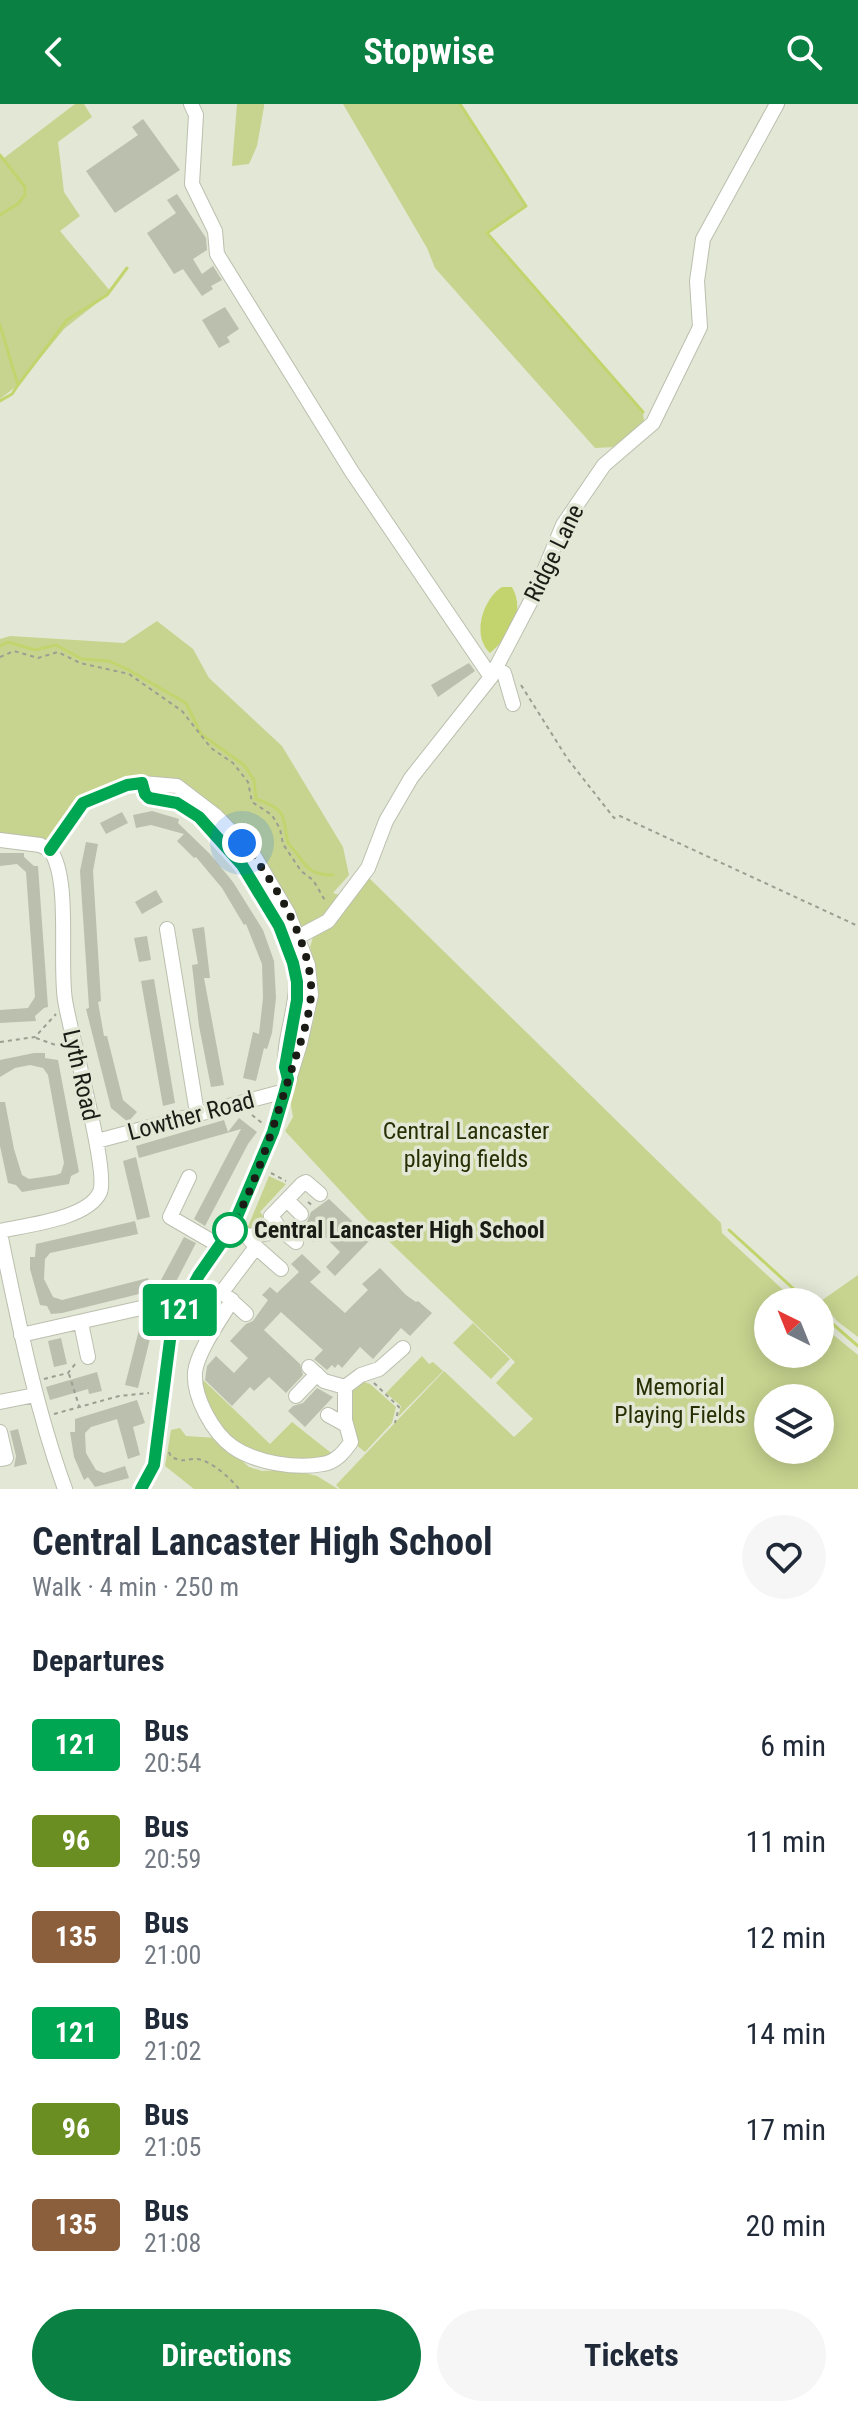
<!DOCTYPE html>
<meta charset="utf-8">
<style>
body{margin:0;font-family:"Roboto Condensed",sans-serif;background:#f6f6f7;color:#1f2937;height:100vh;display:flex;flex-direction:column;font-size:30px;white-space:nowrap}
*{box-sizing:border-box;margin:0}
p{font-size:26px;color:#747a83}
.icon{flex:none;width:44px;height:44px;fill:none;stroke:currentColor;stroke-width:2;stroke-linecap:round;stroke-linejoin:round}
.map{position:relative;height:1385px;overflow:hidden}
.details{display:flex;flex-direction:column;background:#fff;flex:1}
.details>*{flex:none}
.badge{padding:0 16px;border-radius:6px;font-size:28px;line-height:52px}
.needle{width:52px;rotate:317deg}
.fabs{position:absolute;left:754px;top:1184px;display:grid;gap:16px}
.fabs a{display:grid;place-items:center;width:80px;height:80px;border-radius:50%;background:#fff;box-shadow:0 4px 20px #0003;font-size:40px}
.you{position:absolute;width:40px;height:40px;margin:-20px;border:6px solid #fff;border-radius:50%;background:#1a73e8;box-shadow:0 0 0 12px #1a73e833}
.map>.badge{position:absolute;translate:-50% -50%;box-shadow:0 0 0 4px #fff}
h2{padding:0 32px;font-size:30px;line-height:72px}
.round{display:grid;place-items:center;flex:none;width:84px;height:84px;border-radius:42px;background:#f6f6f7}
.headline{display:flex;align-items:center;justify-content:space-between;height:136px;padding:0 32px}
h1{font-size:38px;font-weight:700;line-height:60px}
.action{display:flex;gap:16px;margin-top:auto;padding:16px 32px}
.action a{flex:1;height:92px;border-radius:48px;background:#0b8043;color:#fff;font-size:32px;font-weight:700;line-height:92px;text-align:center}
.action a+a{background:#f6f6f7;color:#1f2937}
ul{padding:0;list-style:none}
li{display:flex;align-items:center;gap:24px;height:96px;padding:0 32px}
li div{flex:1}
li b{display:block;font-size:30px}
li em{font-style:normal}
li .badge{min-width:88px;font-weight:700;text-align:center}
header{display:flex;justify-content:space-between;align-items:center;height:104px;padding:0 32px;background:#0b8043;color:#fff;font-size:36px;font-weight:700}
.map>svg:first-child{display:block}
</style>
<header><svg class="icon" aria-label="back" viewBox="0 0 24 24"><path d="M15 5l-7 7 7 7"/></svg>Stopwise<svg class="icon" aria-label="search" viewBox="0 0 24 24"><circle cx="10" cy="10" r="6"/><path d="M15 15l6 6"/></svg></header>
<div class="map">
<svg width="858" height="1385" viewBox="0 0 858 1385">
<rect width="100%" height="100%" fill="#e3e7d5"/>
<path fill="#c7d48f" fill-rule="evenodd" d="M75,0H84L92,13L58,38L64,88L80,112L60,127L111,188L64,225L18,281L0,295V51L4,54Z
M237,0H264V3L257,42L249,60L232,62Z
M343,0H460L526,102L487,129L643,308L644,317L615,343L595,344L435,164L427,144Z
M157,517L193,545L209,574L282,642L343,743L349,771L333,789L346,793L298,833L268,772L196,695L142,679L83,699L50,746L0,736V535L10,532L124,539Z
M367,772L721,1119L722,1129L796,1198H768V1250H820V1220L858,1251V1385H340L336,1381L444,1267L514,1333L533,1315L496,1279L515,1258L373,1122L285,1027L293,1013L290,996L314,915L317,890V869L310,843L313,833L330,820ZM768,1294H820V1346H768Z
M269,1072L286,1080L260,1108L271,1121L269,1126L247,1125Z
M858,1171V1233L837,1217L821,1197Z
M473,1219L510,1255L491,1275L453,1239Z
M422,1252L429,1260L433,1258L443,1267L398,1313L401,1302L386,1289Z
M199,1272L270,1340L292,1318L335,1352C291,1364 232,1353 211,1308C205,1297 203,1284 199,1272Z
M364,1278L370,1280L396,1303L392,1319L365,1348L355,1340L349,1288Z
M180,1324L186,1332L217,1334L249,1363L262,1367L292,1366L317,1372L338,1385H194L165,1362L171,1326Z"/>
<path fill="#c3d46f" d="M502,483H512C526,508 510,532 490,549C471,531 483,495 502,483Z"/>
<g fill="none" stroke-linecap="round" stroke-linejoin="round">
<path stroke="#c3d46f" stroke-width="3" d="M460,0L526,102L487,129L643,308
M0,51L25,83V91L18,100L0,111
M0,221L18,281L12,290L0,297
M18,281L67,216L107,191L127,164
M0,542L8,538L35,546L56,541L82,555L109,557L127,565L186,599L201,630L244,661L254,676L256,695C288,706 282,711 288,739C305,757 304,771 333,771
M729,1126L808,1198
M820,1209L858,1242"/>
</g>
<path fill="#bbbfae" d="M143,15L180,66L115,109L86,67L138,31L132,23Z
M177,90L206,134L207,146L193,155L202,170L213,162L222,176L211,182L213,185L202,192L183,165L174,170L147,129L176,109L167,96Z
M225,203L239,225L227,233L230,238L219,244L202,216Z
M469,559L475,567L438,593L431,581Z
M152,707L179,715L178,719L210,750L233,778L263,826L274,857L276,894L272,929L267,945L264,944L256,977L243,974L253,928L259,930L263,894L262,860L246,820L244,821L222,784L196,753L194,754L177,737L184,730L151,721L136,724L133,711Z
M122,708L128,719L106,730L100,719Z
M86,738L98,740L93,767L101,897L98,898L104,932H107L123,996L137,1008L128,1018L111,1004L86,905L89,904L80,767Z
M0,749H24V753L34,762H38L48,903L44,904L35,912L36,917L0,919V906L28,904L35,893L26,768L17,760L0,762Z
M156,786L163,798L142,810L135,798Z
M204,823L210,874H204L224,981L211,983L199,922L192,861L198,860L192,825Z
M147,832L151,856L139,858L134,834Z
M154,875L175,999L163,1002L141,877Z
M34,949H45V954L58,956L79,1068L71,1072L69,1080L22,1088L16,1081L8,1079L0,1042V998H5L14,1045L22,1071L29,1075L56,1071L61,1069L64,1059L48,971L43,964L30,961L15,964L0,973V956Z
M239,1014L257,1028L248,1040L205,1122L194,1115L241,1025L139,1054L136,1042L224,1016L228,1028Z
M136,1053L150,1113L137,1116L123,1057Z
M329,1095L371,1135L335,1172L326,1163L340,1148L321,1129L313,1138L296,1124L307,1118L311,1108Z
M135,1117L138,1130L50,1149L45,1155L44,1175L53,1193L62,1196L148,1174L151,1187L62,1209L51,1210L47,1202L40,1201L30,1165V1153H35L36,1140Z
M184,1133L196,1139L166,1197L156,1193L153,1191Z
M302,1150L321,1168L310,1178L345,1209L368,1186L362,1180L380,1164L406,1191L416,1198L418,1197L432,1209L410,1232L401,1224L373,1255L360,1243L342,1264L338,1260L335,1264L332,1261L327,1266L314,1255L323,1246L281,1208L264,1226L300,1260L303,1271L286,1289L269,1273L254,1287L250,1283L232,1302L205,1276L207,1262L216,1252L234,1269L248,1254L230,1237L246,1220L253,1217L268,1196L262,1191L270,1183L277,1189L299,1168L291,1160Z
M153,1213L155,1214L138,1284L125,1281L142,1214Z
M61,1234L67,1260L54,1263L48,1237Z
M97,1268L102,1287L89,1290L88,1285L50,1296L46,1283Z
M317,1284L333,1293L305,1323L288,1307L293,1302L303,1299Z
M137,1296L145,1319L133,1323L140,1351L128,1355L117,1315L91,1323L85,1329L86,1349L96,1366L104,1369L125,1362L129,1374L95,1383L88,1373L84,1376L74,1353L70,1328H75V1315Z
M18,1325L27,1360L14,1363L16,1352L10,1327Z"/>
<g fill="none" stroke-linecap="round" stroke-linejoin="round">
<g stroke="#bbbfae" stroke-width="16">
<path id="minor" d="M191,0L196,11L192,80L215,127L217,150L352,368L491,573
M494,565L504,569L513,600
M142,679C148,700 158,693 175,699C183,702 194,709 201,715C242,753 277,805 293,858C304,896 281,930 286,967
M0,736L40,741L50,746
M50,746L83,699L127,681L142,679L177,682L215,711L253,750L288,809L308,861L311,891L300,940L273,1028L233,1122L199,1171L177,1211L170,1236L154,1361L141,1385
M167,825L197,1009
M298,833L328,817L368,764L386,717L411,674L491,573L535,489L563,421L604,361L653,319L700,223L697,177L703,135L777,0
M97,1037L285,987
M189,1073L170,1113L220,1142
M287,1096L301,1110
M233,1122L247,1132L256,1143L222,1188L246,1210
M280,1125L296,1138
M0,1127C26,1121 88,1115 100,1088C109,1067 70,929 65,896C59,858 71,774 50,746
M0,1129C18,1216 35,1302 65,1385
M247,1132L278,1128L280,1125L271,1112L302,1080L306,1078L320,1090
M256,1143L281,1165
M232,1196C221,1215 198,1246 195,1268C193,1293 213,1329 233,1343C256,1359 296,1365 323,1360C336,1358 344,1348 351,1338L345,1316V1283L324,1277L309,1263
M81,1219L88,1253
M21,1231L141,1204L154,1203L177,1211
M345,1283L361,1271L379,1265L403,1244
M296,1292L317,1270
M0,1298L35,1291
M328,1311L346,1321
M0,1328L6,1354L0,1355"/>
</g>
<path stroke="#9b9e90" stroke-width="2" stroke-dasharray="4 4" stroke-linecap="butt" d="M0,553L14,547L38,554L58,548L80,559L129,570L182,607L211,644L233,659L248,678L252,698L272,711L280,725L283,740L301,767L313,776L326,798
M521,581L567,654L614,714L620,712L858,822
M36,934L64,944
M0,938L35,933L56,910
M252,1011L262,1019
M271,1069L286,1077
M308,1098L314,1103
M69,1270L79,1302
M44,1275L68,1269L76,1259
M374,1279L399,1303L395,1319
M54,1310L119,1292L149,1289
M169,1348L171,1353C186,1359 183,1355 196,1355C211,1356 230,1374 239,1385"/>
<use href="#minor" stroke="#fff" stroke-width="14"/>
</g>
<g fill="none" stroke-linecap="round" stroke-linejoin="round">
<g stroke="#fff" stroke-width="18">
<path id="line" d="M50,746L83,699L127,681L142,679L145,690L149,694L177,699L199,713L242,761L279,822L293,859L297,878V896L285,963L288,975L285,987L273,1028L233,1122L199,1171L177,1211L170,1236L154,1361L141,1385"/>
</g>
<use href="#line" stroke="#00a651" stroke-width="12"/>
<path stroke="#1b1c16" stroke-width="8" stroke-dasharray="0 14.4" d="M230,1126C256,1082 273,1023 289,974C297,947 309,919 311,891C314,843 273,773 242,739"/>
</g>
<circle fill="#fff" stroke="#00a651" stroke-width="4" cx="230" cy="1126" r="16"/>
<g text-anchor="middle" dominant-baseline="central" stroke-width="7" stroke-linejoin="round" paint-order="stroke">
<g font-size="24" fill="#1b1c16" stroke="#e3e7d5">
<text transform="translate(554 449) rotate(-64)">Ridge Lane</text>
<text transform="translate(81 971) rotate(77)">Lyth Road</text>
<text transform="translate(191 1012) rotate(-15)">Lowther Road</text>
</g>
<g font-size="24" fill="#292f04" stroke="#e3e7d5">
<text x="466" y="1027">Central Lancaster<tspan x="466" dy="28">playing fields</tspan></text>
<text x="680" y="1283">Memorial<tspan x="680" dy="28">Playing Fields</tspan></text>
</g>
<g font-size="24" font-weight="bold" fill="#1b1c16" stroke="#e3e7d5" text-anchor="start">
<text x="254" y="1126">Central Lancaster High School</text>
</g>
</g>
</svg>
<div class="fabs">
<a><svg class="needle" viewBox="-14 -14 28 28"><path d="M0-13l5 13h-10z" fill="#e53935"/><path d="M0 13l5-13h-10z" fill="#747a83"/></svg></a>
<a><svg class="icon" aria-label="layers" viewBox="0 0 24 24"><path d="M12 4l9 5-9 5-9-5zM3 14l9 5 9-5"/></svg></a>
</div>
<div class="you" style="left:242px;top:739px"></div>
<b class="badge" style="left:180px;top:1206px;background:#00a651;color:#fff">121</b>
</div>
<section class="details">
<div class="headline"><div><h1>Central Lancaster High School</h1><p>Walk · 4 min · 250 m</p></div><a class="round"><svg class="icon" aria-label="heart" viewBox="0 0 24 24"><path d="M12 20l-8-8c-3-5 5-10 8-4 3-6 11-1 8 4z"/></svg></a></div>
<h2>Departures</h2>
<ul>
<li><span class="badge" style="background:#00a651;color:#fff">121</span><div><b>Bus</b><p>20:54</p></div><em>6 min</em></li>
<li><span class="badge" style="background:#6b8e23;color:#fff">96</span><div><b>Bus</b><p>20:59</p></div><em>11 min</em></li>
<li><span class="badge" style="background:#8b5e3c;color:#fff">135</span><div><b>Bus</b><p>21:00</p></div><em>12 min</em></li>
<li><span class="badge" style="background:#00a651;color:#fff">121</span><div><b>Bus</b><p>21:02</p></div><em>14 min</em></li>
<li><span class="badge" style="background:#6b8e23;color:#fff">96</span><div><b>Bus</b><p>21:05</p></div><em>17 min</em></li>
<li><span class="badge" style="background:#8b5e3c;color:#fff">135</span><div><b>Bus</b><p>21:08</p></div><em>20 min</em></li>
</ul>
<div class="action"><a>Directions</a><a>Tickets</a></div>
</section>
